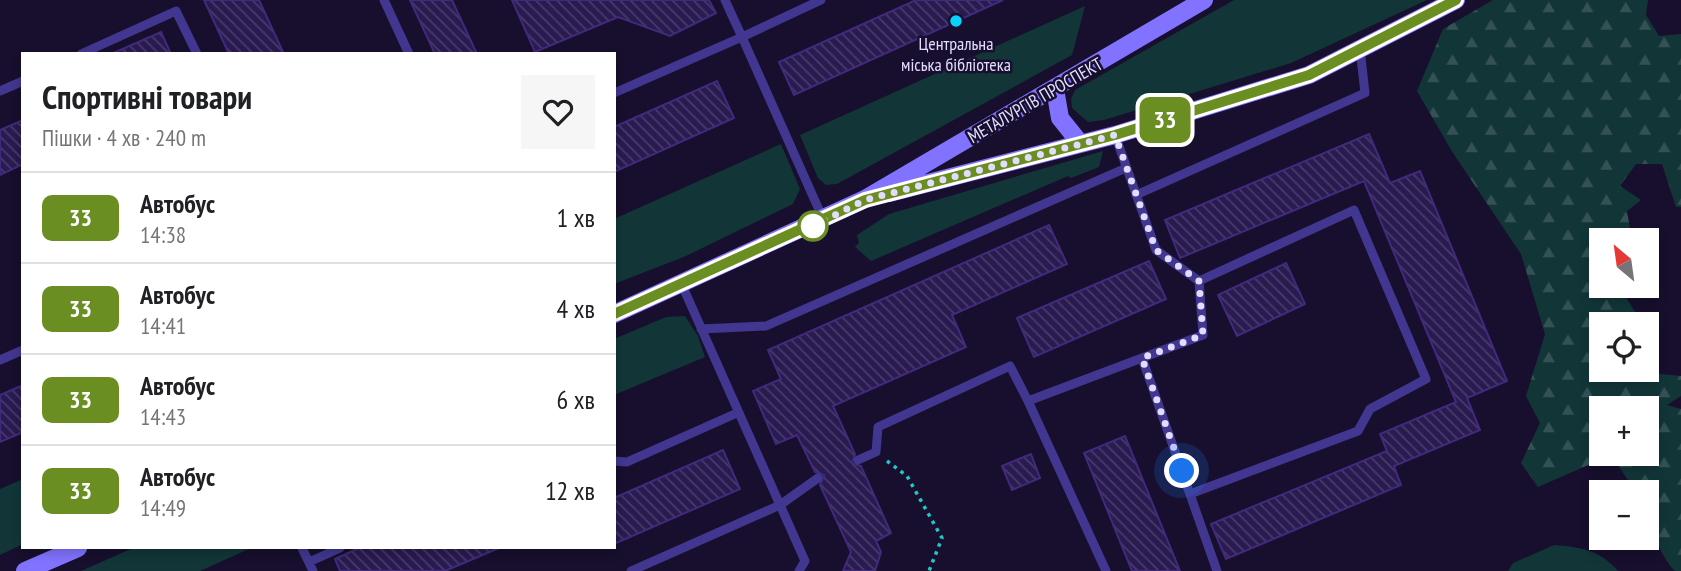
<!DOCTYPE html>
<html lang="uk">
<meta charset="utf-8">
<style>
body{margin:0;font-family:"PT Sans Narrow",sans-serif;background:#f6f6f6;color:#202124;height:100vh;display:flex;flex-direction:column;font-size:26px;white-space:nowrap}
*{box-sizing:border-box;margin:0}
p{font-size:23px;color:#757577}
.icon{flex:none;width:38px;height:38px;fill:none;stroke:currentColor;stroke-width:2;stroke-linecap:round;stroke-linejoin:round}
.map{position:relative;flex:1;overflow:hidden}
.side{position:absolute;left:21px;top:52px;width:595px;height:497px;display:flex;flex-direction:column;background:#fff;border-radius:0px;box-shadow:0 4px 10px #0003}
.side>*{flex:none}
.badge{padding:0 14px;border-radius:10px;font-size:24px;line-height:46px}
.needle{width:46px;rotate:331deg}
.buttons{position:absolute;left:1589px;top:228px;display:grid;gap:14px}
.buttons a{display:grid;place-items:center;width:70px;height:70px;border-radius:0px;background:#fff;box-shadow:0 4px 10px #0003;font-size:35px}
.you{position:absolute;width:35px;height:35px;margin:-18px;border:5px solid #fff;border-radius:50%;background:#1a73e8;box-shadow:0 0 0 10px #1a73e833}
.map>.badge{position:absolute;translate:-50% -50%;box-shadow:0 0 0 4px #fff}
.round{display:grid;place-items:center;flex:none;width:74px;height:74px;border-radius:0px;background:#f6f6f6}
.headline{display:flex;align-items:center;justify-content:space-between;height:119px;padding:0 21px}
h1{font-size:33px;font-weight:700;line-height:52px}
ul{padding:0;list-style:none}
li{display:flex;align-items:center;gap:21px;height:91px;padding:0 21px;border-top:2px solid #e0e0e0}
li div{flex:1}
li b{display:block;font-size:26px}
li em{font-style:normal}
li .badge{min-width:77px;font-weight:700;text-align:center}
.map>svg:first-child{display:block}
</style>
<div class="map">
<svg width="1681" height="571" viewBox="0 0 1681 571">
<defs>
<pattern id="forest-firs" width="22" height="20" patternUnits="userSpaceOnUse" patternTransform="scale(1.75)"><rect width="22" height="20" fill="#123638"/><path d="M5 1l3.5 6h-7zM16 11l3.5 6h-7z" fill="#345256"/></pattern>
<pattern id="building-back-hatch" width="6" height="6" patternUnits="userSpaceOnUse" patternTransform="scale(1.75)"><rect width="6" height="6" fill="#291a50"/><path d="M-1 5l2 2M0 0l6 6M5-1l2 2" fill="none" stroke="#483b6a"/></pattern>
</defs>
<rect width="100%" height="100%" fill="#170f2d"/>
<path fill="#123638" d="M1234,0H1427L1291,63L1104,120L1088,122L1072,108L1071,99L1075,90Z
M1085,6L1072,55L837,184L826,185L818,178L800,135Z
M781,144L800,189L793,204L686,256L614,284V219Z
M1103,151L1099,167L1071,178L1068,176L871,261L855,247L859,243L857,235L889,214Z
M685,316L698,336L705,357L614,395V339L666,317Z
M23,479V544L0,555V489Z
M1554,545C1580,547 1600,550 1618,571H1508L1513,563Z
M133,548H251L200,571H81Z"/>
<path fill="url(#forest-firs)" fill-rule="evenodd" d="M1493,0H1648L1646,15L1659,36L1681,34V207H1676L1662,164H1636L1620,186L1641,200L1627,211L1632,240H1601V285H1618L1639,318L1638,324H1601V369L1647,368L1651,373L1681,376V396L1667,405L1681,409V571H1675C1657,553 1647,517 1647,492H1636L1611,455L1538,487L1521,463L1540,423L1526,396L1545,334L1521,254L1453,153L1417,91L1443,29ZM1601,408H1647V453H1601Z"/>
<path fill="url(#building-back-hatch)" stroke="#412a7e" stroke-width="2" d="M204,0H259L284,54H229Z
M410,0H452L477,54H435Z
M512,0H709L716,13L670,36L618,17L535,52Z
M916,0H1003L794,95L779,62Z
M161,32L171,54H111Z
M717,81L734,118L614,172V127Z
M23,120V164L0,175V130Z
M1369,134L1390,183L1420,171L1507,381L1467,398L1480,430L1394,466L1401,485L1226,559L1211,524L1387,451L1380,434L1456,402L1364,181L1180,258L1165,220Z
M1049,225L1067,264L952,315L966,347L833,406L855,454L852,463L861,466L891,533L876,541L881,552L875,571H843L851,552L820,485L824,475L815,472L797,435L776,444L753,391L781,379L768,350Z
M1149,261L1166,299L1034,357L1017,318Z
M1286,263L1305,304L1237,336L1218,295Z
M23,385V432L0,442V395Z
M1125,436L1180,571H1132L1084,453Z
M723,450L740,489L614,544V498Z
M1031,454L1040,478L1012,490L1002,466Z
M359,548H499L445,571H340L335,559Z"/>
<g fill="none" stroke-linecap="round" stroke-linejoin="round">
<path stroke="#26c5c8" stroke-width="3.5" stroke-dasharray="3.5 5" stroke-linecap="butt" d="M887,461L907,476L942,538L929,571"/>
<path stroke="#413790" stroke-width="9" d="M384,0L409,54
M821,0L742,37L824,221
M81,54L176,11L197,54
M0,91L23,81
M614,93L742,37L725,0
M1136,195L1365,93L1360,49
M682,285L805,561L799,571
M701,329L766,326L1126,168
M1142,358L1217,571
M0,360L23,350
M1028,401L1106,571
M858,460L876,452L878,427L1010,366L1028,401L1203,335L1199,281L1156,250L1115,135
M614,461L627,462L737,413
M1190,494L1358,431L1370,409L1426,379L1354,210L1199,281
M302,548L313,571
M309,562L340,548
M631,571L780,505L818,478"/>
<path stroke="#8173ff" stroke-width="18" d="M1055,89L1060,118L1080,143
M889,193L1115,135L1309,75L1456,0
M614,314L865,199L1204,0
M25,571L78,548"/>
</g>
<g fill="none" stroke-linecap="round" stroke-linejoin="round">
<g stroke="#fff" stroke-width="16">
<path id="line" d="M614,314L865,200L1115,135L1309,75L1456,0"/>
</g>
<use href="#line" stroke="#6b8e23" stroke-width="10"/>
<path stroke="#e2dcff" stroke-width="7" stroke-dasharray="0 12.6" d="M813,226L865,200L1115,135L1156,250L1199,281L1203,335L1142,358L1182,471"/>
</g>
<circle fill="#08d3ff" stroke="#170f2d" stroke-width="2.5" cx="956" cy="21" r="7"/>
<circle fill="#fff" stroke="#6b8e23" stroke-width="3.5" cx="813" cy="226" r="14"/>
<g text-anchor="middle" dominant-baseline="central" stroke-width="5" stroke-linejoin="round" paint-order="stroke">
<g font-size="18" fill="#e2dcff" stroke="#170f2d">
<text x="956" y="43">Центральна<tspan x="956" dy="21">міська бібліотека</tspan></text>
</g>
<g font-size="18" fill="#e2dcff" stroke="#170f2d">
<text transform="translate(1035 100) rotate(-30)">МЕТАЛУРГІВ ПРОСПЕКТ</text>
</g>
</g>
</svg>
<div class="buttons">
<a><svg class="needle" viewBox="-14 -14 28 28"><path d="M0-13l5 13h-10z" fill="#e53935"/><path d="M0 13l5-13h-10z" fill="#757577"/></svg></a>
<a><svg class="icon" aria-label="locate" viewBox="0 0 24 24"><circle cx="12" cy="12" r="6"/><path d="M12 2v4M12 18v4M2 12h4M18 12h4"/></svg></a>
<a>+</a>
<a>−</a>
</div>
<div class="you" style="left:1182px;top:471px"></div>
<b class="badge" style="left:1165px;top:120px;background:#6b8e23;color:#fff">33</b>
<section class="side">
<div class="headline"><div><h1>Спортивні товари</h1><p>Пішки · 4 хв · 240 m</p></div><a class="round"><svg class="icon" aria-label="heart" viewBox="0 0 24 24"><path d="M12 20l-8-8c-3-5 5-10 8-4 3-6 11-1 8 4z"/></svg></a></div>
<ul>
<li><span class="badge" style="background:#6b8e23;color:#fff">33</span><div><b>Автобус</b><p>14:38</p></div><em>1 хв</em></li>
<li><span class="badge" style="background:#6b8e23;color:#fff">33</span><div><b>Автобус</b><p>14:41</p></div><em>4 хв</em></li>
<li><span class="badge" style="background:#6b8e23;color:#fff">33</span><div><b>Автобус</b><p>14:43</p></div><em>6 хв</em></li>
<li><span class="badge" style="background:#6b8e23;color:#fff">33</span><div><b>Автобус</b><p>14:49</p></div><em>12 хв</em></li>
</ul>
</section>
</div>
